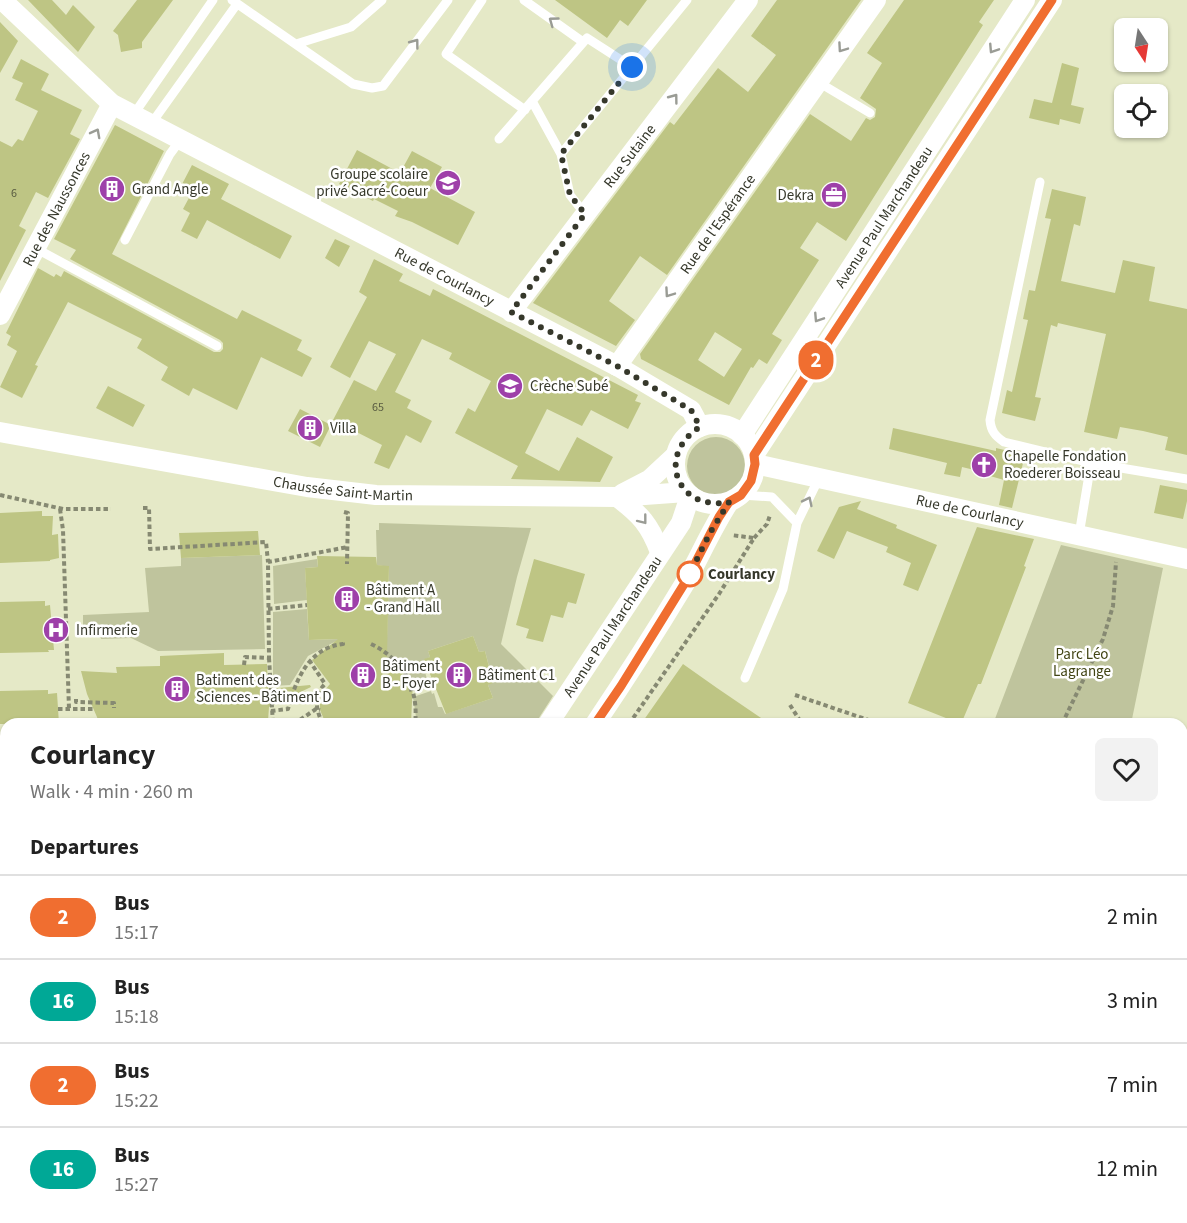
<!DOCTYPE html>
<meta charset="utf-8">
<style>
body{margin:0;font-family:"Source Sans 3",sans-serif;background:#f2f2f2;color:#222;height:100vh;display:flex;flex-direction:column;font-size:22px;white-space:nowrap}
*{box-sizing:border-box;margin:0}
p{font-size:20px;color:#767676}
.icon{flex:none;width:33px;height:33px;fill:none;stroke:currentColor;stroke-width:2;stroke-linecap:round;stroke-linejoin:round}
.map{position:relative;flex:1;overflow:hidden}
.panel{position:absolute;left:0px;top:718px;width:1188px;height:506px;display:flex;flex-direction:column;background:#fff;border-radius:18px 18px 0 0;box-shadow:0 2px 4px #0004}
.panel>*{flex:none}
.badge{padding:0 12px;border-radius:20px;font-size:21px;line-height:39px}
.needle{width:39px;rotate:168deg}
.controls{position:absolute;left:1114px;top:18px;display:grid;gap:12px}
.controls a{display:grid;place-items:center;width:54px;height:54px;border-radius:9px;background:#fff;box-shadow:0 2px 4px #0004;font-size:30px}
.you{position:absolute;width:30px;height:30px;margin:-15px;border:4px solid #fff;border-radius:50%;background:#1a73e8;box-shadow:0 0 0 9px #1a73e833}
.map>.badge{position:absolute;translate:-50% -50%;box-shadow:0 0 0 3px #fff}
h2{padding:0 30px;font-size:22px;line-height:54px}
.round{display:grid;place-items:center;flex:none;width:63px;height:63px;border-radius:9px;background:#f2f2f2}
.head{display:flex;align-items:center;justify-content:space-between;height:102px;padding:0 30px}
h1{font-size:28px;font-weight:700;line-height:45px}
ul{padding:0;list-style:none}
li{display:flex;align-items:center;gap:18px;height:84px;padding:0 30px;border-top:2px solid #e0e0e0}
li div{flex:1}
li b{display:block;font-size:22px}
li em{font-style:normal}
li .badge{min-width:66px;font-weight:700;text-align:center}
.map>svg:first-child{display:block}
</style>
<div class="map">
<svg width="1187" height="1223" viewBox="0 0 1187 1223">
<rect width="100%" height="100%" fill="#e5e9c7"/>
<path fill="#bfc49d" d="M687 466a29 29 0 1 1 58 0a29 29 0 1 1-58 0Z
M379,523L531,528L517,577L501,644L553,696L535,724H417L413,697L431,691L432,694L434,693L438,707H442L445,714L493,698L488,685L493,682L485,651L479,652L473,636L428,651L430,657L424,660L428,670L425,672L427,679L407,684L383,654L387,638L389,567L377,565L376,530H379Z
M1061,545L1163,568L1131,724H993Z
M262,555L265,649L158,651L131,638L101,639L99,625H83V615L149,612L145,568L181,566V558Z
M317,559L318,567L305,568L307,600L274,604L273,566Z
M307,609L309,640L340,639L308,656L290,685L273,686V612Z
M97,719L100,724H61V721Z
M0,743H6V798L0,794Z
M1182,808L1187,810V1223H798V1218H1182Z
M6,816V948L0,958V827Z"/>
<path fill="#bec584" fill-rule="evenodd" d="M28,0H52L66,15L73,5L95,27L78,52Z
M137,0H173L142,42V48L121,52L118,35L113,31Z
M555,0H647L628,26L620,20L607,38Z
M777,0H861L667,275L640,256L609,301L635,320L616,346L533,303L670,122L674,125L718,68L748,92L776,55L751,36Z
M904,0H994L979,22L983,25L846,241L817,222L800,248L819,260L772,334L782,340L767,364L759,359L753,368L751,367L729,405L641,359L640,354L810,114L851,141L866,118L870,120L875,117L876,109L860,98L882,63L867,53ZM715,332L742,349L724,377L698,360Z
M0,22L18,41L0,73Z
M21,59L49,74L41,90L82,110L70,134L80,139L48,198L36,192L19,226L26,230L0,281V141L12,147L18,139L23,141L38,111L15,100L23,83L12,78Z
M1062,63L1079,68L1071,105L1084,108L1080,124L1060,119L1059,125L1029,118L1034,99L1052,103Z
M115,125L164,151L112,254L237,319L242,310L302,340L297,350L312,358L302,377L261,357L237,410L193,388L189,396L161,380L168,367L137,348L142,339L68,302L35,365L38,366L22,398L0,387L17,351L7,345L11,336L6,333L38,268L54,277L56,274L61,277L64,271L214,352H220L223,349V343L220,340L70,259L76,250L54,239Z
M357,150L400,173L412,151L442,167L430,188L475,212L458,245L412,222L395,216L398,211L374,199L373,201L339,184Z
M192,165L229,184L221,199L292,236L280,259L207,220L197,239L181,231L190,213L183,209L190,196L179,190Z
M1052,189L1086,197L1080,226L1074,224L1061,281L1115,293L1123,260L1155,267L1149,301L1187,309V455L1165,450L1168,437L1143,431L1120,427L1117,439L1084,432L1106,334L1058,323L1057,327L1051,325L1035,397L1041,398L1035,421L1002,413L1007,390L1012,392L1028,320L1023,319L1029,290L1035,291L1051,219L1045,218Z
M335,239L350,246L339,267L325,258Z
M374,259L403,274L399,281L430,296L433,289L638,395L635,401L641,403L628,429L591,410L582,426L547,409L525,453L559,471L577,437L613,457L600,482L511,479L518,466L455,433L468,408L475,412L491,381L449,359L452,353L422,339L395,392L411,400L407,408L432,421L421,443L406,435L389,469L374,463L382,445L333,420L354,380L376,391L396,354L369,341L350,378L330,367L367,297L359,292Z
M108,386L145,405L133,427L96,408Z
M300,409L331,425L320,447L288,431Z
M893,428L996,451V448L1025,455L1012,508L999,505L1004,480L990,476L991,474L962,467L960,477L944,474L947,463L889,449Z
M1160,485L1187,490V501L1183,519L1154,513Z
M861,501L857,509L897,525L896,528L937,545L918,591L903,585L911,563L886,552L888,547L847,531L834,559L817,551L839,507Z
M42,511V516H53L52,535L58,534L59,558L50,560V561L0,563V513Z
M977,527L1034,539L1024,566L1026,567L981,684H978L961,724L908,703Z
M258,531L260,555L181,558L179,533Z
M317,556L376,557L377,565L389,566L387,657L413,680L411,724H326L320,710V701L324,691L330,684L312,660L338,639L309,640L305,568L318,567Z
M534,559L585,574L576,604L568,602L563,618L551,615L543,642L526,638L529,629L516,625Z
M45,601V606L50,605L54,650H48L49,652L0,653V602Z
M473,636L479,652L485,651L493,683L488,685L493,698L446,714L424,659L430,657L428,651Z
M224,653V665L267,664L268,689L310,685L311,687L269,707L268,721L244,724H100L87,694L81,671L117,673L116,667L160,666V656Z
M683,664L717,688L770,724H641Z
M48,690V694L57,693L59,724H0V691Z"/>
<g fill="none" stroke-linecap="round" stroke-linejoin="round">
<path stroke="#868972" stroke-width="4" stroke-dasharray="4.5 3" stroke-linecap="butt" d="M0,495L63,509H111
M143,508H149L150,549L266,542L268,562
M60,509L63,530L69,709
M344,512L348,513L347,564
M754,538L767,524L770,515
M268,609L307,605
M59,635H66
M371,644C404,660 419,689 415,724
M269,658L273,724
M309,660L325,684C313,696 316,711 323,724
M244,665L245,657L269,658L268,562L348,547
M409,690L429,684
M795,695L880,724
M270,698L278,699L281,697L279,693L274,691L271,694
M76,699V702L114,703V708
M790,705L802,724
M58,709H93
M271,711L288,709C296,680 308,648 343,644L342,640
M257,722L258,724
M294,724L316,709L320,710
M629,724L719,594L754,538L731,535
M1062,724L1103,639L1113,606L1116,562
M0,803L6,805
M1182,1189L1187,1192
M789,1218V1223
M478,1223L480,1218
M1139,1223L1143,1218"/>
<path stroke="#fff" stroke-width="9" d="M232,0L353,84L372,88L383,86L448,0
M482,0L446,54L525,110
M524,0L583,42
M296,44L351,27L382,0
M818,82L870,113
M532,101L561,154
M134,114L213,0
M151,124L237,4
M499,139L587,38L632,67
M1040,182L990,420C991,431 995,436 1004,442L1091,463L1079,535
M585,214L570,195L561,154L687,0
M125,240L170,154L181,139
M35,248L217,346
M1091,463L1187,479
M741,495L772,497L797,523
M745,678L783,589L797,523L819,478
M0,1100L6,1101
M139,1218V1223
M401,1218L409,1223
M645,1218L652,1223"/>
<g stroke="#fff" stroke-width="20">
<path id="s1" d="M2,0L112,104L617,366L691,410L700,427"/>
<path id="s2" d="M511,312L748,0"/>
<path id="s3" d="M0,315L112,104"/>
<path id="s4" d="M617,366L876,0"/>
<circle cx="715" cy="464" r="40"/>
<path id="s5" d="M0,432L307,487L376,495L617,497L686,492"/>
<path id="s6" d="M742,435L1025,0"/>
<path d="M754,455L1052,0"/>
<path id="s7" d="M755,464L1187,559"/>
<path d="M622,494L649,480L676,455"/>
<path d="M617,497C640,514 650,525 660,552"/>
<path id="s8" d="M548,724L681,523L690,496"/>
<path d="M595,724C626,678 656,631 685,583C700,556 712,528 729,502"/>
</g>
<path stroke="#fff" stroke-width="27" d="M0,1026L6,1030
M311,1218L317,1223
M223,1223L226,1218
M258,1223L261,1218"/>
</g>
<defs><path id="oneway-chevron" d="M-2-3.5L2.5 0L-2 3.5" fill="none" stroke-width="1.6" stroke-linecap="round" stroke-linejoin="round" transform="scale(1.5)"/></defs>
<g stroke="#9a9c95">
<use href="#oneway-chevron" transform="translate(553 21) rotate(-144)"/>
<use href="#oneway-chevron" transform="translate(415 43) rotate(-53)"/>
<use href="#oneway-chevron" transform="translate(842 48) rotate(125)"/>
<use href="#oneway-chevron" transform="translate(993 49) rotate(123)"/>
<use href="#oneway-chevron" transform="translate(674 98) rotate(-53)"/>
<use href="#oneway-chevron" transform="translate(96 133) rotate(-62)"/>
<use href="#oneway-chevron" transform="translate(669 293) rotate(125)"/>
<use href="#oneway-chevron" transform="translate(818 318) rotate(123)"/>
<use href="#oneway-chevron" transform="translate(808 501) rotate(-64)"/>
<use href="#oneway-chevron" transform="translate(643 520) rotate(52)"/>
</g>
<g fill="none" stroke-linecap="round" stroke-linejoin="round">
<g stroke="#fff" stroke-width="14">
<path id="line" d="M595,724L621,686L686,581L719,517L729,502L741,495L751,481L755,464L754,455L1052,0"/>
</g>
<use href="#line" stroke="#f06e30" stroke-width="9"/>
<path stroke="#36382b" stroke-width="6" stroke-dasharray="0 10.8" d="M632,67L561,154L570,195L585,214L511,312L617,366L691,410L700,427C655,455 677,512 729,502L710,533L686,581L690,574"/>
</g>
<defs>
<g id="school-disc" transform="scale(1.35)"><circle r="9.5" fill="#9e40a9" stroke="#fff"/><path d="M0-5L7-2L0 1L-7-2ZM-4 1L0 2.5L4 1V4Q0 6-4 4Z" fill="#fff"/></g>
<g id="building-disc" transform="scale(1.35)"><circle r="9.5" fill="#9e40a9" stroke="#fff"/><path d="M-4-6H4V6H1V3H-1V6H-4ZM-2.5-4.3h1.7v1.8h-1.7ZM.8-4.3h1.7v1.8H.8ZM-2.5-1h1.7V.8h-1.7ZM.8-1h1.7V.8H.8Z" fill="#fff"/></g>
<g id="office-disc" transform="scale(1.35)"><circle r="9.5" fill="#9e40a9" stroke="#fff"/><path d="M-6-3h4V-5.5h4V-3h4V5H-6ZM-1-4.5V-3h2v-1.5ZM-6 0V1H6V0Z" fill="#fff"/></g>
<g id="church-disc" transform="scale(1.35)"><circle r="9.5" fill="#9e40a9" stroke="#fff"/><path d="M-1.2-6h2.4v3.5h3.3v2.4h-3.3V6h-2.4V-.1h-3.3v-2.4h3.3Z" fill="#fff"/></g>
<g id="hospital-disc" transform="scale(1.35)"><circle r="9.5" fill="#9e40a9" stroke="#fff"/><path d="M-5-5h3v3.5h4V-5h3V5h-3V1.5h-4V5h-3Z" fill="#fff"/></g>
</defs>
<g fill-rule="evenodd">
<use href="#school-disc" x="448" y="183"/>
<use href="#building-disc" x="112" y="189"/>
<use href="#office-disc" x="834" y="195"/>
<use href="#school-disc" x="510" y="386"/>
<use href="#building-disc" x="310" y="428"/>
<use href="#church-disc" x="984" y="465"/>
<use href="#building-disc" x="347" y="599"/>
<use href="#hospital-disc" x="56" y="630"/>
<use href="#building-disc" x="363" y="675"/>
<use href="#building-disc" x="459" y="675"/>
<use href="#building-disc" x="177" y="689"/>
</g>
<circle fill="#fff" stroke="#f06e30" stroke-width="3" cx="690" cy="574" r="12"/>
<g text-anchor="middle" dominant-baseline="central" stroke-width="5" stroke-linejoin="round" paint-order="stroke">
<g font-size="12" fill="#585b41">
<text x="14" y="193">6</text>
<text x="378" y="407">65</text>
</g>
<g font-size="15" fill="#36382b" stroke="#fff">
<text stroke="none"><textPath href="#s2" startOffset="196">Rue Sutaine</textPath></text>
<text stroke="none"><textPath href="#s3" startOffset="120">Rue des Naussonces</textPath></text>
<text stroke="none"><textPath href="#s6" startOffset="260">Avenue Paul Marchandeau</textPath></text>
<text stroke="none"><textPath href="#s4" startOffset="174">Rue de l'Espérance</textPath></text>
<text stroke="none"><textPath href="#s1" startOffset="526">Rue de Courlancy</textPath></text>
<text stroke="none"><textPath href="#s5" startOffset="348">Chaussée Saint-Martin</textPath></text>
<text stroke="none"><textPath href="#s7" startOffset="220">Rue de Courlancy</textPath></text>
<text stroke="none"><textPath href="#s8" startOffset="117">Avenue Paul Marchandeau</textPath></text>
</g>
<g font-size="15" fill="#36382b" stroke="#fff" text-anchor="start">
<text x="428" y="174" text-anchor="end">Groupe scolaire<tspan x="428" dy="17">privé Sacré-Coeur</tspan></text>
<text x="132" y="189">Grand Angle</text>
<text x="814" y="195" text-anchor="end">Dekra</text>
<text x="530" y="386">Crèche Subé</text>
<text x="330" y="428">Villa</text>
<text x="1004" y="456">Chapelle Fondation<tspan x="1004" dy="17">Roederer Boisseau</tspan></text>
<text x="366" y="590">Bâtiment A<tspan x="366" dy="17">- Grand Hall</tspan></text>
<text x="76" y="630">Infirmerie</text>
<text x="382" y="666">Bâtiment<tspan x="382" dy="17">B - Foyer</tspan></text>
<text x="478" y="675">Bâtiment C1</text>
<text x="196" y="680">Batiment des<tspan x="196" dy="17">Sciences - Bâtiment D</tspan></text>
</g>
<g font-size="15" font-weight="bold" fill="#36382b" stroke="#fff" text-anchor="start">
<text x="708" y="574">Courlancy</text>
</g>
<g font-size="15" fill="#424514" stroke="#fff">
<text x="1082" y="654">Parc Léo<tspan x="1082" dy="17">Lagrange</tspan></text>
</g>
</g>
</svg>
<div class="controls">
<a><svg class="needle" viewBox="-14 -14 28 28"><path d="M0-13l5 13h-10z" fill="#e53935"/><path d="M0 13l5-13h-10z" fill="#767676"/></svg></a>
<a><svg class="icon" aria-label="locate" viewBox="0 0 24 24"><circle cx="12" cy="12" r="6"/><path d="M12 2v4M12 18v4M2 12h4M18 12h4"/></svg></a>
</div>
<div class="you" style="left:632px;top:67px"></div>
<b class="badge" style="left:816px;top:360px;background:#f06e30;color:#fff">2</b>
<section class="panel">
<div class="head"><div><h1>Courlancy</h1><p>Walk · 4 min · 260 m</p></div><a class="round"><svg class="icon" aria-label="heart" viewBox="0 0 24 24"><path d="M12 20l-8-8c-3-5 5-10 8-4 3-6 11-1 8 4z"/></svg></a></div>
<h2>Departures</h2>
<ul>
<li><span class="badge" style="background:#f06e30;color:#fff">2</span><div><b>Bus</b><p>15:17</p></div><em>2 min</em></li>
<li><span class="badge" style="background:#00a896;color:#fff">16</span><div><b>Bus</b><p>15:18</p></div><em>3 min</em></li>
<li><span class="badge" style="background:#f06e30;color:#fff">2</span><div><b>Bus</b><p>15:22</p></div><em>7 min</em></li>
<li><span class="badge" style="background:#00a896;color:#fff">16</span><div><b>Bus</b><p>15:27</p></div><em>12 min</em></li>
</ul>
</section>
</div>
